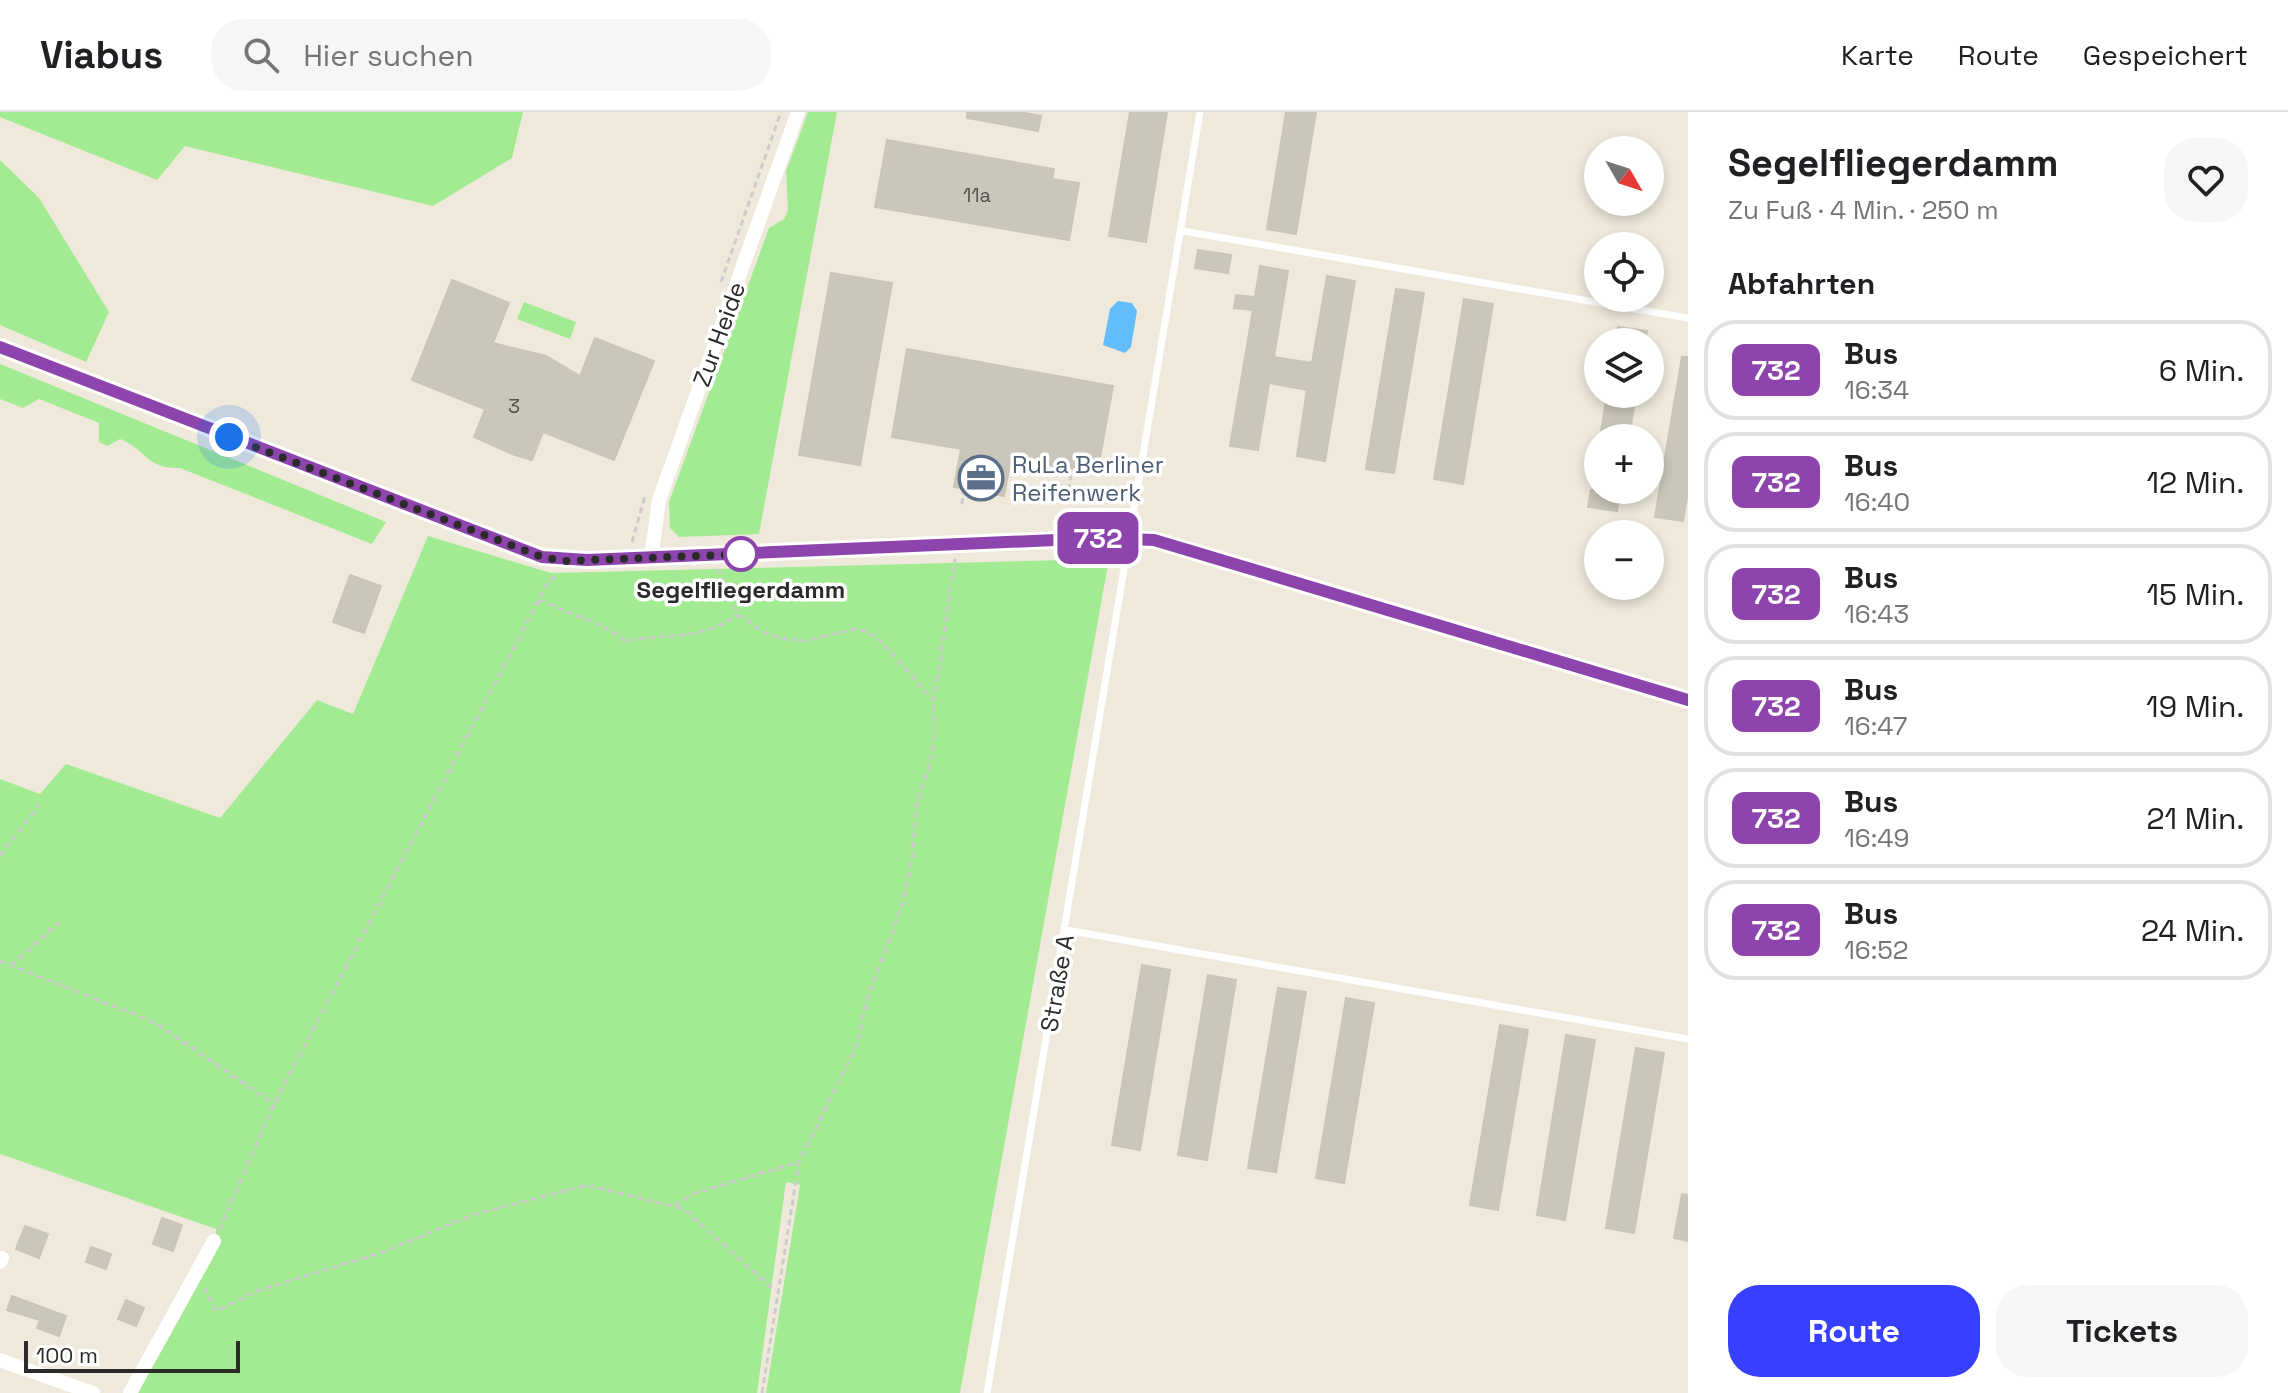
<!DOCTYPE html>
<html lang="de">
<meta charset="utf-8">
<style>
body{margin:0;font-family:"Space Grotesk",sans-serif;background:#f6f6f6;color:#202124;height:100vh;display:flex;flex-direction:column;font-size:30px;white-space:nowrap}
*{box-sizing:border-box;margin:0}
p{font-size:26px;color:#757577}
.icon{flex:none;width:44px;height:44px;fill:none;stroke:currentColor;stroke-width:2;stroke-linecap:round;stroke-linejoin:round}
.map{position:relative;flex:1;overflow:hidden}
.sheet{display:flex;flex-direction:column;background:#fff;width:600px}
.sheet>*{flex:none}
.badge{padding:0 16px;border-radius:12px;font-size:28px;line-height:52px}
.needle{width:52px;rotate:129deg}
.buttons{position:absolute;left:1584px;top:24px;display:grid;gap:16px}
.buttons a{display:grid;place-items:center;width:80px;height:80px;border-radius:50%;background:#fff;box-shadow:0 4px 12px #0003;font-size:40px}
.scale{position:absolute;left:24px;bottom:20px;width:216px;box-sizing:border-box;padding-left:8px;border:4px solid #2b2b2b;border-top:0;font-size:22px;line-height:28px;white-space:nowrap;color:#2b2b2b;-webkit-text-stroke:6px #fff;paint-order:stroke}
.you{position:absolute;width:40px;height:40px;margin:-20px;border:6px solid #fff;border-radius:50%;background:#1a73e8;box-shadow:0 0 0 12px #1a73e833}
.map>.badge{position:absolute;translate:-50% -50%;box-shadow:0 0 0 4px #fff}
h2{padding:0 40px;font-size:30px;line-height:72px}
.round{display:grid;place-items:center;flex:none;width:84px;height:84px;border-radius:32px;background:#f6f6f6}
.summary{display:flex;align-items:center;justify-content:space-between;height:136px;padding:0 40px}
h1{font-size:38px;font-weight:700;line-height:60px}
.button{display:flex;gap:16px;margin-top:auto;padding:16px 40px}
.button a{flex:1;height:92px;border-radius:32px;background:#3840ff;color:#fff;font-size:32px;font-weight:700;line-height:92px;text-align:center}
.button a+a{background:#f6f6f6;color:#202124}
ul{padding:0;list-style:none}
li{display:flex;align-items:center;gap:24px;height:100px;margin:0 16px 12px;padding:0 24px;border:4px solid #e0e0e0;border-radius:32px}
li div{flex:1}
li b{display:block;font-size:30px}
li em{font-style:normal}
li .badge{min-width:88px;font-weight:700;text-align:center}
header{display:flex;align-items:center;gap:48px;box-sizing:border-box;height:112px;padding:0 40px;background:#fff;border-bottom:2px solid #e0e0e0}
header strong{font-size:38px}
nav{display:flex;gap:44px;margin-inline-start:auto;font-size:28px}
.search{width:560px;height:72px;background:#f6f6f6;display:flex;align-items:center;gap:20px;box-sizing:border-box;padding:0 28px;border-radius:32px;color:#757577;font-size:30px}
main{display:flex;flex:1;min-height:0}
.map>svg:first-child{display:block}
</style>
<header>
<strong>Viabus</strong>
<div class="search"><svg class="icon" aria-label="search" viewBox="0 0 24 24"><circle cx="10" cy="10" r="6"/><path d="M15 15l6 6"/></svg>Hier suchen</div>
<nav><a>Karte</a><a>Route</a><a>Gespeichert</a></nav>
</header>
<main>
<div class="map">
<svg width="1688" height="1281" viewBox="0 0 1688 1281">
<rect width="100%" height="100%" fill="#efe9dc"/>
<path fill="#a3eb92" d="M0,0H523L512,46L433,94L185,34L157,68L0,5Z
M808,0H837L759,422L679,425L670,416L669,390L769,116L784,107L788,98L786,59Z
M0,48L39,86L109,200L86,250L0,213Z
M524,190L576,210L570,227L517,207Z
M0,252L386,410L372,432L180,356C146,357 146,337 120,327L107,334L99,330V311L39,287L23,296L0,287Z
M428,424L551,461L1109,447L960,1281H766L800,1073L786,1070L757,1281H138L215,1142L216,1117L0,1042V667L40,682L66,652L220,706L317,588L353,602Z"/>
<path fill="#63bdfc" d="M1118,189L1132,191L1137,199L1131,235L1125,241L1103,233L1110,197Z"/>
<path fill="#cac6bb" stroke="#cac6b5" stroke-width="2" d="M967,0H1020L1041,4L1038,19L967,6Z
M1130,0H1167L1146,130L1109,124Z
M1286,0H1316L1296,122L1267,117Z
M887,28L1054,57L1052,67L1079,71L1069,128L875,95Z
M1198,138L1231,143L1228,161L1195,156Z
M1260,154L1288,159L1274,245L1312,251L1327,164L1355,169L1325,349L1297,344L1307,278L1269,271L1258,338L1230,334L1253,198L1234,196L1236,183L1255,185Z
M831,161L892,171L860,353L799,343Z
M452,168L509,191L493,231L546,244L580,264L595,226L654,249L614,348L543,320L532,348L512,342L474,325L485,297L412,268Z
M1396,177L1424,181L1394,361L1366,357Z
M1464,187L1493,192L1463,372L1434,367Z
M1618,215L1647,219L1645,230H1616Z
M907,237L1113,274L1097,362L1011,346L1004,384L954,375L961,337L892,325Z
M1682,245H1688V380L1683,409L1655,405Z
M1607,282H1636L1629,326H1600Z
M1591,378H1620L1617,399L1588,395Z
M350,463L381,474L364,521L333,510Z
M1142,853L1170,858L1140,1038L1112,1033Z
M1208,863L1236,868L1207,1048L1178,1043Z
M1278,876L1306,880L1276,1060L1248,1056Z
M1346,886L1374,891L1344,1071L1316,1066Z
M1500,913L1528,918L1498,1098L1470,1093Z
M1566,923L1595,928L1565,1108L1537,1103Z
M1636,936L1664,941L1634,1121L1606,1116Z
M1682,1082L1688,1083V1129L1674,1126Z
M162,1106L182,1113L173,1139L153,1132Z
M25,1114L48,1122L39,1146L16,1137Z
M91,1135L111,1142L106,1157L86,1150Z
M12,1184L66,1204L59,1224L37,1216L40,1208L7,1198Z
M126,1188L144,1196L136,1214L118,1207Z"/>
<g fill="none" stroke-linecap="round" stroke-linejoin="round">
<path stroke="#ccc" stroke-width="3" stroke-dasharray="6 4" stroke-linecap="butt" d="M721,170L781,0
M1068,388L1071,359
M962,392L963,381
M632,430L645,384
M718,457L738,503L761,519L778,526L805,529L855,517L868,520L882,530L934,589
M539,488C566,501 605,511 625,529C665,522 703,528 738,503
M0,744L40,692
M0,849L156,911L274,992
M11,853L59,811
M675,1093L695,1081L799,1050
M219,1118L274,992L548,470L559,462
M204,1176L217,1199L257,1179L386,1139L475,1102L587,1073L684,1097L775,1179
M762,1281L799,1050L858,931L866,890L903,790L912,746L917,689L930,651L935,622L934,589L955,447"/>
<path stroke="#fff" stroke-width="7" d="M1183,119L1688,206
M1066,818L1688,927
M987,1281L1200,0"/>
<path stroke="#fff" stroke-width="14" d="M651,446L659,388L798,0
M0,1150L2,1146
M0,1248L93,1281
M130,1281L214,1129"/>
<path stroke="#fff" stroke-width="16" d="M0,235L542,445L587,448L1101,426L1154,428L1688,588"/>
</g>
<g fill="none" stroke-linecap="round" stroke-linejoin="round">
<g stroke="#fff" stroke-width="18">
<path id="line" d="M0,235L542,445L587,448L1101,426L1154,428L1688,588"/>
</g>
<use href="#line" stroke="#8e44ad" stroke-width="12"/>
<path stroke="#2b2b2b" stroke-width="8" stroke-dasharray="0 14.4" d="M229,325L542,445L565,449L748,442H741"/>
</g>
<defs>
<g id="office-ring" transform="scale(2.3)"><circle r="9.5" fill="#fff" stroke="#5c6f8a" stroke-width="1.5"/><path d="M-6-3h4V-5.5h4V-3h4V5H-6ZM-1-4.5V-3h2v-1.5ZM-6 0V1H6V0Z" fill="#5c6f8a"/></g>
</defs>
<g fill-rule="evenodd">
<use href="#office-ring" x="981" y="366"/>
</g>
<circle fill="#fff" stroke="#8e44ad" stroke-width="4" cx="741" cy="442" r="16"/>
<g text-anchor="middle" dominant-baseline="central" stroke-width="7" stroke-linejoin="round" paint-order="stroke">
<g font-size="20" fill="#53524f">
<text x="977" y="83">11a</text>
<text x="514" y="294">3</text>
</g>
<g font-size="24" fill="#2b2b2b" stroke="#fff">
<text transform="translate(719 222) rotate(-70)">Zur Heide</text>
<text transform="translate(1057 871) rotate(-80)">Straße A</text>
</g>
<g font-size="24" fill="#4e5e75" stroke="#fff" text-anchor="start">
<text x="1012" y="352">RuLa Berliner<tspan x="1012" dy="28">Reifenwerk</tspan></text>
</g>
<g font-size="24" font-weight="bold" fill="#2b2b2b" stroke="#fff">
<text x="741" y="477">Segelfliegerdamm</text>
</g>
</g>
</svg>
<div class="buttons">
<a><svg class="needle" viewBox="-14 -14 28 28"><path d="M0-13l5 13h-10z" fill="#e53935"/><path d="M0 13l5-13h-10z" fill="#757577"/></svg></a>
<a><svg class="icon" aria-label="locate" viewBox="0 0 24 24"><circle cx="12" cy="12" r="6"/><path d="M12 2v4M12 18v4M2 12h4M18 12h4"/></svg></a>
<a><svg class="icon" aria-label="layers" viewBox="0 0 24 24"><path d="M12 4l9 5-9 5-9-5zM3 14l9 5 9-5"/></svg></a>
<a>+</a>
<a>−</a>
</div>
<div class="scale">100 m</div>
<div class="you" style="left:229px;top:325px"></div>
<b class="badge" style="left:1098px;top:426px;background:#8e44ad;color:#fff">732</b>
</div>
<section class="sheet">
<div class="summary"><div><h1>Segelfliegerdamm</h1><p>Zu Fuß · 4 Min. · 250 m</p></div><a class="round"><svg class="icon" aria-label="heart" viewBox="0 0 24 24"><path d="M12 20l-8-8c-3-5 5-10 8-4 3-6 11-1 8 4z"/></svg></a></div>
<h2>Abfahrten</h2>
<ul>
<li><span class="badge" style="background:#8e44ad;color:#fff">732</span><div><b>Bus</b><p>16:34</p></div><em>6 Min.</em></li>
<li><span class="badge" style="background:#8e44ad;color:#fff">732</span><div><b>Bus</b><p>16:40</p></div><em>12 Min.</em></li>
<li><span class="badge" style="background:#8e44ad;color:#fff">732</span><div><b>Bus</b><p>16:43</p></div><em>15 Min.</em></li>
<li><span class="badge" style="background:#8e44ad;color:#fff">732</span><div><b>Bus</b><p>16:47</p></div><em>19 Min.</em></li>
<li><span class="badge" style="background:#8e44ad;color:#fff">732</span><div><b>Bus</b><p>16:49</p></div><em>21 Min.</em></li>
<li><span class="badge" style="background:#8e44ad;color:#fff">732</span><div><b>Bus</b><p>16:52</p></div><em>24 Min.</em></li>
</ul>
<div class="button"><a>Route</a><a>Tickets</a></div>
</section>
</main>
